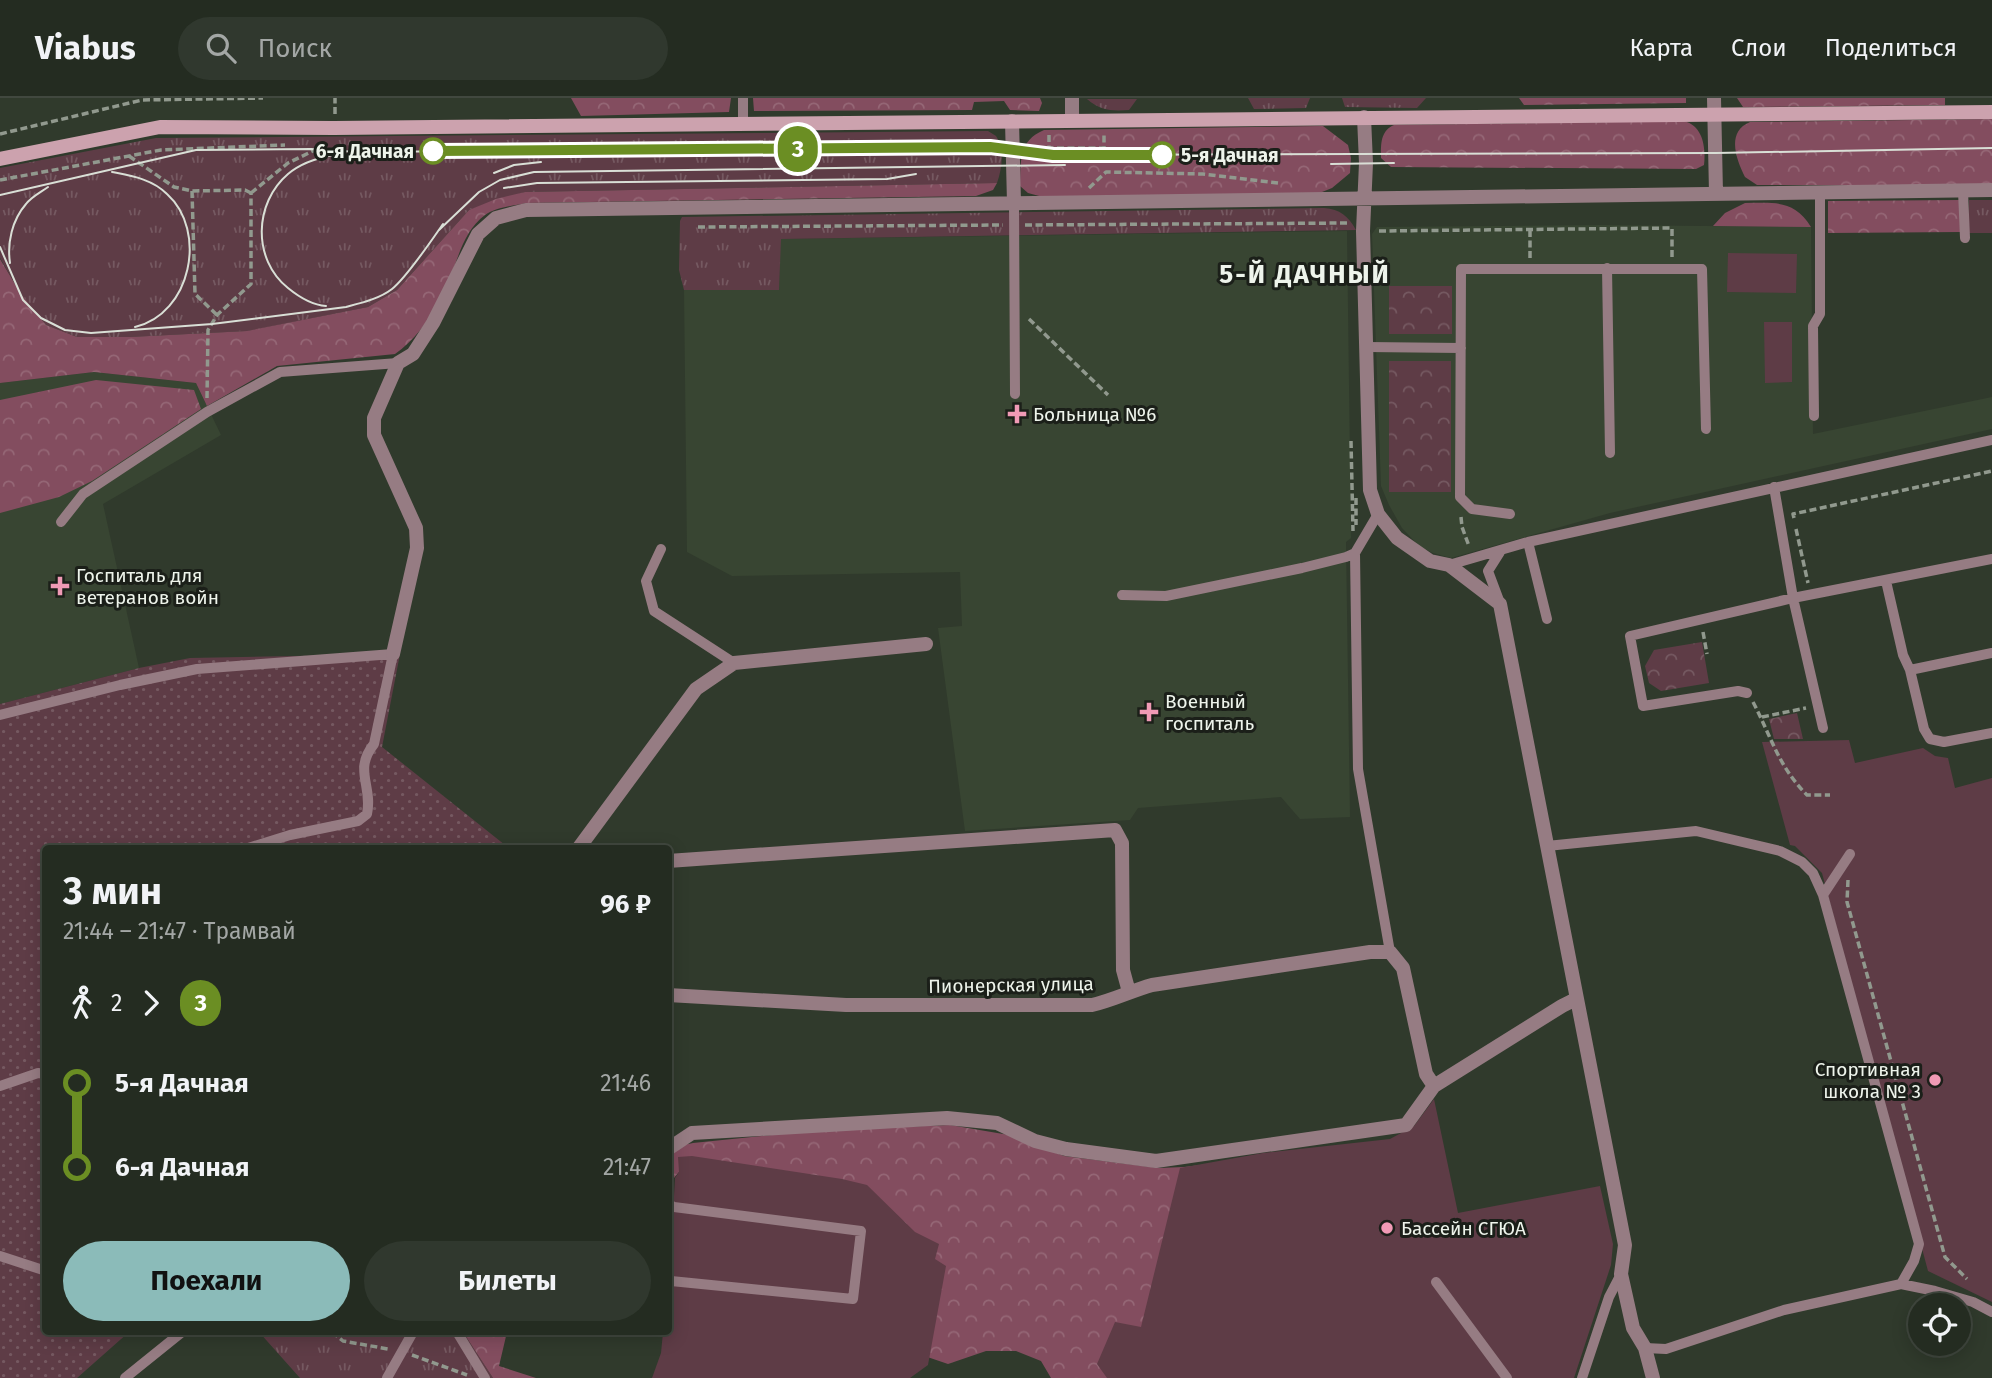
<!DOCTYPE html>
<html lang="ru">
<meta charset="utf-8">
<style>
body{margin:0;font-family:"Fira Sans",sans-serif;background:#30382e;color:#f1f3f6;height:100vh;display:flex;flex-direction:column;font-size:26px;white-space:nowrap}
*{box-sizing:border-box;margin:0}
p{font-size:23px;color:#a3a7a5}
.icon{flex:none;width:38px;height:38px;fill:none;stroke:currentColor;stroke-width:2;stroke-linecap:round;stroke-linejoin:round}
.map{position:relative;flex:1;overflow:hidden}
.side{position:absolute;left:42px;top:747px;width:630px;height:490px;display:flex;flex-direction:column;background:#242c21;border-radius:7px;box-shadow:0 4px 18px #0003,0 0 0 2px #41483f}
.side>*{flex:none}
.badge{padding:0 14px;border-radius:23px;font-size:24px;line-height:46px}
.controls{position:absolute;left:1908px;top:1195px;display:grid;gap:14px}
.controls a{display:grid;place-items:center;width:63px;height:63px;border-radius:50%;background:#242c21;box-shadow:0 4px 18px #0003,0 0 0 2px #41483f;font-size:35px}
.map>.badge{position:absolute;translate:-50% -50%;box-shadow:0 0 0 4px #fff}
.legs{display:flex;align-items:center;gap:10px;height:77px;padding:0 21px;font-size:23px}
.legs p{margin-inline-start:auto}
.overview{display:flex;align-items:center;justify-content:space-between;height:119px;padding:0 21px}
h1{font-size:38px;font-weight:700;line-height:52px}
.action{display:flex;gap:14px;margin-top:auto;padding:14px 21px}
.action a{flex:1;height:80px;border-radius:42px;background:#8bbbb9;color:#111;font-size:28px;font-weight:700;line-height:80px;text-align:center}
.action a+a{background:#30382e;color:#f1f3f6}
ul{padding:0 21px;list-style:none}
li{display:flex;align-items:center;gap:24px;height:84px;font-size:26px}
li i{display:grid;place-items:center;width:10px;height:100%;margin:0 9px;background:currentColor}
li i::after{content:'';width:18px;height:18px;margin:-9px;border:5px solid;border-radius:50%;background:#242c21}
li p{margin-inline-start:auto}
li:first-child i{background:linear-gradient(#0000 50%,currentColor 0)}
li:last-child i{background:linear-gradient(currentColor 50%,#0000 0)}
header{display:flex;align-items:center;gap:42px;box-sizing:border-box;height:98px;padding:0 35px;background:#242c21;border-bottom:2px solid #41483f}
header strong{font-size:33px}
nav{display:flex;gap:38px;margin-inline-start:auto;font-size:24px}
.search{width:490px;height:63px;background:#30382e;display:flex;align-items:center;gap:18px;box-sizing:border-box;padding:0 24px;border-radius:38px;color:#a3a7a5;font-size:26px}
.map>svg:first-child{display:block}
</style>
<header>
<strong>Viabus</strong>
<div class="search"><svg class="icon" aria-label="search" viewBox="0 0 24 24"><circle cx="10" cy="10" r="6"/><path d="M15 15l6 6"/></svg>Поиск</div>
<nav><a>Карта</a><a>Слои</a><a>Поделиться</a></nav>
</header>
<div class="map">
<svg width="1992" height="1280" viewBox="0 0 1992 1280">
<defs>
<pattern id="grass-tufts" width="24" height="20" patternUnits="userSpaceOnUse" patternTransform="scale(1.75)"><rect width="24" height="20" fill="#5e3c46"/><path d="M3 7l-1-3M5 7V3M7 7l1-3M15 17l-1-3M17 17v-4M19 17l1-3" fill="none" stroke="#755961"/></pattern>
<pattern id="forest-crowns" width="20" height="18" patternUnits="userSpaceOnUse" patternTransform="scale(1.75)"><rect width="20" height="18" fill="#834d5f"/><path d="M2 6a3 3 0 1 1 6 0M12 15a3 3 0 1 1 6 0" fill="none" stroke="#956776"/></pattern>
<pattern id="park-crowns" width="20" height="18" patternUnits="userSpaceOnUse" patternTransform="scale(1.75)"><rect width="20" height="18" fill="#5e3c46"/><path d="M2 6a3 3 0 1 1 6 0M12 15a3 3 0 1 1 6 0" fill="none" stroke="#755961"/></pattern>
<pattern id="garden-dots" width="8" height="8" patternUnits="userSpaceOnUse" patternTransform="scale(1.75)"><rect width="8" height="8" fill="#5e3c46"/><path d="M2 2h.1M6 6h.1" fill="none" stroke="#755961" stroke-width="1.8" stroke-linecap="round"/></pattern>
</defs>
<rect width="100%" height="100%" fill="#303a2c"/>
<path fill="#384532" d="M1602,127L1811,129L1813,336L1992,299V331L1610,415L1451,460L1433,455L1419,448L1402,430L1389,407L1381,388L1372,136L1377,129Z
M1347,133L1351,440L1346,444L1350,719L1300,721L1281,699L1138,710L1130,722L965,733L938,530L962,528L960,474L732,478L687,454L684,192H779L780,141Z
M94,274L196,285L221,337L103,406L139,570L0,606V285Z"/>
<path fill="url(#grass-tufts)" d="M1248,0H1310L1306,10L1254,11Z
M1342,0H1426L1417,10L1345,9Z
M1087,1H1137L1129,12C1112,13 1101,13 1087,1Z
M988,33L996,38C1005,52 1002,70 997,85L525,94L469,112L397,192L368,209L248,233L130,239H77L46,227L21,196L0,160V70L156,40Z
M1969,102H1992V135H1969Z
M1324,110C1340,111 1348,118 1356,132L781,141L779,192H684L679,172L680,123L682,119Z
M259,1234H463L493,1280H300Z"/>
<path fill="url(#forest-crowns)" d="M571,0H731L729,14L581,18Z
M753,0H1040L1042,5L1039,13L1010,12L1004,3L974,4L972,12L754,13Z
M1519,0H1686V5L1524,7Z
M1737,0H1945V7L1743,9Z
M1992,21V87H1757L1745,79C1736,61 1726,34 1750,24Z
M1684,23C1703,28 1706,49 1704,67L1696,71L1391,69L1381,60C1381,47 1380,33 1394,27Z
M1323,28L1348,47L1351,60L1350,75L1332,90L1317,96L1043,99L1028,95L1020,88C1021,63 1018,43 1044,32Z
M997,85L993,92L976,98L526,105C513,108 496,109 485,117C458,137 456,176 440,203C429,222 413,244 395,256L277,268L207,308L196,285L94,274L0,285V161L21,196L46,227L77,239H130L247,233L368,209L397,192L469,112L496,101L525,94Z
M1960,102V134L1828,135V103Z
M1745,105C1774,105 1794,101 1811,129L1713,128L1725,115Z
M96,282L194,292L201,311L92,383L59,399L0,415V302Z
M950,1027L1009,1037L1064,1058L1159,1070L1184,1069L1323,1052L1212,1280H1051L1041,1263L1016,1253H986L948,1266L898,1249L679,1074L669,1086V1053L675,1049L693,1045L822,1032Z
M463,1234H507L499,1268L536,1280H493Z"/>
<path fill="url(#park-crowns)" d="M1389,188H1452V236H1389Z
M1389,263H1451V394H1389Z
M1702,544L1709,585L1661,593L1649,585L1645,568L1654,552Z
M1797,615L1803,641H1774L1769,621Z"/>
<path fill="url(#garden-dots)" d="M400,556L382,649L510,751H46V1234H129L77,1280H0V606L139,570L190,560Z"/>
<path fill="#5e3c46" d="M1728,155L1797,156L1796,195L1727,194Z
M1764,224H1792V284L1765,285Z
M1849,642L1855,665L1923,650L1935,658L1948,660L1955,690L1992,680V1204L1928,1173L1822,775L1795,748L1790,747L1762,644Z
M1434,1001L1458,1115L1600,1088L1613,1146L1611,1167L1574,1280H1107L1097,1266L1115,1224L1141,1229L1180,1070L1263,1055L1390,1041L1414,1028Z
M692,1058L842,1081L867,1087L915,1134L939,1146L935,1161L946,1168L928,1267L910,1280H652L661,1255L663,1234H668L669,1186L675,1080L679,1074L678,1059Z"/>
<g fill="none" stroke-linecap="round" stroke-linejoin="round">
<path stroke="#91998e" stroke-width="3.5" stroke-dasharray="7 3.5" stroke-linecap="butt" d="M335,16V0
M0,36L142,2L263,0
M1049,37V50H1104V35
M129,58L174,89L192,93L245,92L251,95
M0,82L161,52L285,47
M1089,90L1106,74L1203,76L1278,85
M192,93L195,196L217,217
M251,95L288,65L317,51L324,45
M1025,127L1349,125
M698,129L1003,127
M1379,133L1672,130V159
M1530,160V131
M1029,221L1108,297
M207,300L208,232L217,217L251,186V95
M1351,343L1353,433
M1356,400V427
M1461,419L1462,429L1469,448
M1794,420L1793,416L1992,373
M1796,431L1808,485
M1703,534L1707,556
M1753,604C1771,638 1778,668 1807,697H1830
M1762,619L1806,610
M1848,782L1847,804L1945,1159L1967,1181
M332,1234L343,1243L388,1251
M412,1257L467,1277"/>
<path stroke="#967c83" stroke-width="10" d="M743,0V25
M1963,93L1965,140
M1014,105L1015,296
M1607,170L1610,355
M1367,249L1461,250
M1814,318L1813,228L1820,216V95
M1774,389L1793,500L1823,630
M1378,416L1355,455L1358,671L1390,854
M1510,416L1472,411L1460,399L1461,171H1702L1706,331
M61,424L83,396L207,314L280,274L398,265
M1528,444L1547,521
M661,451L646,483L654,513L734,565
M1500,454L1488,473L1500,505
M1449,467L1528,444L1992,342
M1886,483L1903,557L1910,572L1924,631L1930,641L1944,644L1992,635
M1122,497L1166,498L1302,470L1346,459L1355,455
M1910,572L1992,555
M1747,595L1738,593L1643,608L1630,538L1793,500L1992,461
M0,617L120,587L197,571L393,556L374,646C353,672 373,688 367,716L358,723L290,737L245,751
M1547,748L1696,733L1780,753L1802,764L1813,775L1823,797L1919,1146L1914,1163L1901,1186
M1823,797L1850,756
M0,988L38,975L46,976
M668,1106L674,1109L861,1133L853,1201L671,1183
M0,1158L46,1173
M1436,1184L1507,1280
M457,1234L485,1280
M1645,1250L1666,1251L1784,1212L1901,1186L1935,1193L1973,1204L1992,1214
M125,1280L182,1234
M387,1280L413,1234
M1582,1280L1609,1199L1621,1176"/>
<path stroke="#967c83" stroke-width="14" d="M1072,0V22
M1714,0L1716,95
M1364,19L1366,65L1363,133L1370,392L1378,416L1397,440L1430,463L1449,467L1500,506L1625,1147L1621,1176L1633,1230L1645,1250L1653,1280
M1012,23L1014,105
M393,556L417,450L416,430L374,337V320L398,265L413,256L433,225L478,136L496,120L526,112L1992,92
M578,751L696,591L734,565L926,546
M668,763L1115,732L1122,745L1123,872L1129,894
M668,897L846,907H1092C1113,902 1131,893 1152,887L1370,854H1390L1403,870L1426,976L1434,988
M668,1051L692,1035L947,1020L997,1025L1035,1043L1066,1051L1156,1063L1406,1027L1434,988L1562,908L1576,901"/>
<path stroke="#cca2ae" stroke-width="14" d="M0,61L160,29L334,30L1992,14"/>
<path stroke="#d9dfd6" stroke-width="2" d="M1331,66L1394,65
M112,74C132,78 152,81 167,96C208,133 191,216 135,229
M494,75L514,67L541,64
M504,90L537,85L887,81L916,76
M0,97L196,52L311,51L357,54L990,49L1053,57L1716,55L1992,50
M439,132L479,94L500,82L534,74L1065,67
M0,149L23,202L41,220L65,232L91,235L212,226L346,209C361,205 379,201 392,191C407,179 431,143 443,126
M10,165C7,145 12,122 26,106C31,99 41,94 48,89
M326,208C312,207 299,199 288,190C252,161 254,105 288,76C301,65 317,60 333,57"/>
</g>
<g fill="none" stroke-linecap="round" stroke-linejoin="round">
<g stroke="#fff" stroke-width="16">
<path id="line-1" d="M433,53L990,49L1053,57H1162"/>
</g>
<use href="#line-1" stroke="#6b8e23" stroke-width="10"/>
</g>
<g fill="#fff" stroke="#6b8e23" stroke-width="3.5">
<circle cx="433" cy="53" r="12"/>
<circle cx="1162" cy="57" r="12"/>
</g>
<g fill="#f09ab5" stroke="#1b1f19" stroke-width="2.5">
<path d="M1013.5 305.5h7v7h7v7h-7v7h-7v-7h-7v-7h7z"/>
<path d="M56.5 477.5h7v7h7v7h-7v7h-7v-7h-7v-7h7z"/>
<path d="M1145.5 603.5h7v7h7v7h-7v7h-7v-7h-7v-7h7z"/>
<circle cx="1935" cy="982" r="7"/>
<circle cx="1387" cy="1130" r="7"/>
</g>
<g text-anchor="middle" dominant-baseline="central" stroke-width="6" stroke-linejoin="round" paint-order="stroke">
<g font-size="19" font-weight="bold" fill="#eef4eb" stroke="#1b1f19" text-anchor="end">
<text x="414" y="53">6-я Дачная</text>
<text x="1181" y="57" text-anchor="start">5-я Дачная</text>
</g>
<g font-size="19" fill="#eef4eb" stroke="#1b1f19" text-anchor="start">
<text x="1033" y="316">Больница №6</text>
<text x="76" y="477">Госпиталь для<tspan x="76" dy="22">ветеранов войн</tspan></text>
<text x="1165" y="603">Военный<tspan x="1165" dy="22">госпиталь</tspan></text>
<text x="1921" y="971" text-anchor="end">Спортивная<tspan x="1921" dy="22">школа № 3</tspan></text>
<text x="1401" y="1130">Бассейн СГЮА</text>
</g>
<g font-size="19" fill="#eef4eb" stroke="#1b1f19">
<text transform="translate(1011 887) rotate(-1)">Пионерская улица</text>
</g>
<g font-size="26" font-weight="bold" letter-spacing="2" fill="#eef4eb" stroke="#1b1f19">
<text x="1305" y="176">5-Й ДАЧНЫЙ</text>
</g>
</g>
</svg>
<div class="controls">
<a><svg class="icon" aria-label="locate" viewBox="0 0 24 24"><circle cx="12" cy="12" r="6"/><path d="M12 2v4M12 18v4M2 12h4M18 12h4"/></svg></a>
</div>
<b class="badge" style="left:798px;top:51px;background:#6b8e23;color:#fff">3</b>
<section class="side">
<div class="overview"><div><h1>3 мин</h1><p>21:44 – 21:47 · Трамвай</p></div><b>96 ₽</b></div>
<div class="legs"><svg class="icon" aria-label="walk" viewBox="0 0 24 24"><circle cx="13" cy="4" r="2"/><path d="M13 8l-2 6 4 7M11 14l-3 7M7 12l3-4h3l4 4"/></svg>2<svg class="icon" aria-label="forward" viewBox="0 0 24 24"><path d="M9 5l7 7-7 7"/></svg><b class="badge" style="background:#6b8e23;color:#fff">3</b></div>
<ul>
<li><i style="color:#6b8e23"></i><b>5-я Дачная</b><p>21:46</p></li>
<li><i style="color:#6b8e23"></i><b>6-я Дачная</b><p>21:47</p></li>
</ul>
<div class="action"><a>Поехали</a><a>Билеты</a></div>
</section>
</div>
